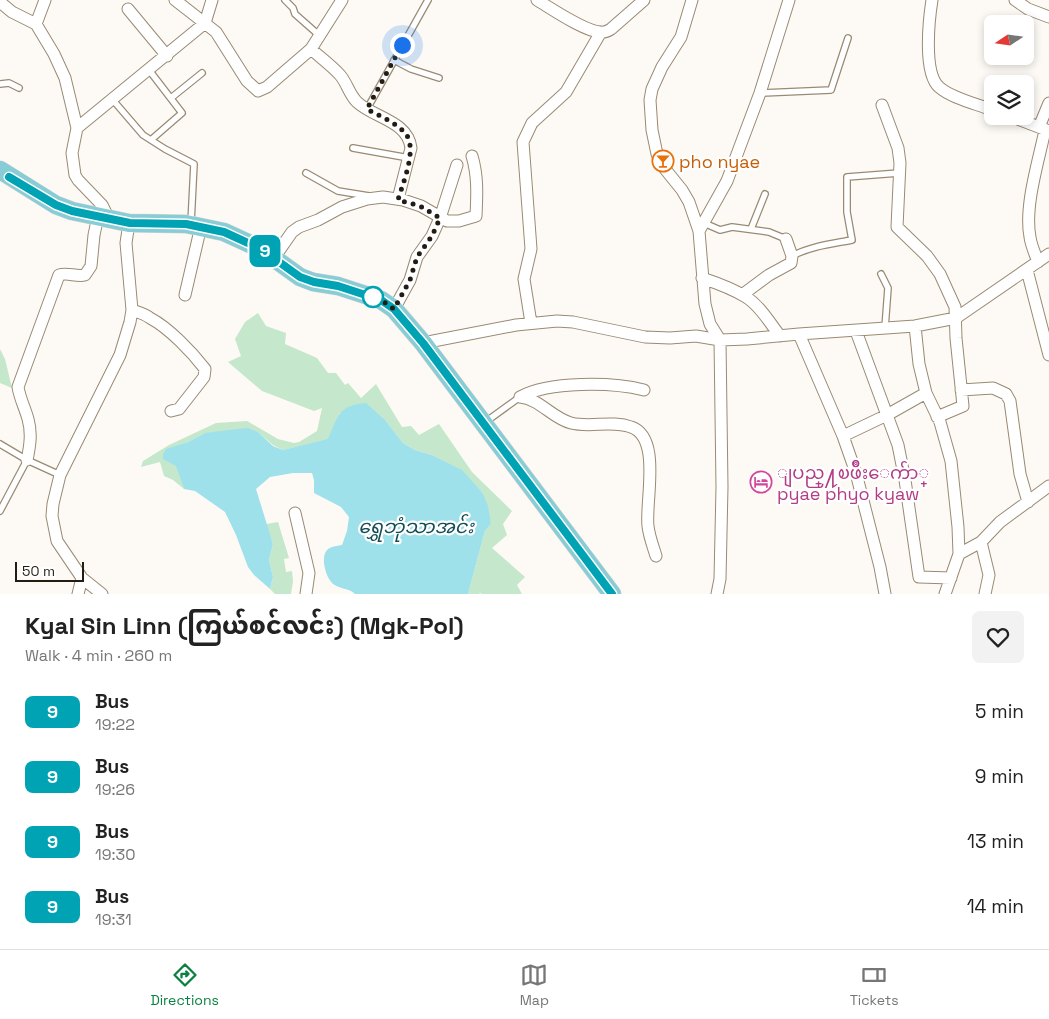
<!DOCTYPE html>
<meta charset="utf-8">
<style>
body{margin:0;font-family:"Space Grotesk","Noto Sans Myanmar",sans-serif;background:#f2f2f2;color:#222;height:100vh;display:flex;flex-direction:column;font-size:19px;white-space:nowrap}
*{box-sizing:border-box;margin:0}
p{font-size:16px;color:#767676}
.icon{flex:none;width:28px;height:28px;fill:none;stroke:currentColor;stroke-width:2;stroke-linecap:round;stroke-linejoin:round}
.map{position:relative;height:594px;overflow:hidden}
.drawer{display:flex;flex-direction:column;background:#fff;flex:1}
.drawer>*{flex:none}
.badge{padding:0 10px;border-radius:8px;font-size:18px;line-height:32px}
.needle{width:32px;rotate:257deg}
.tools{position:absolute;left:984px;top:15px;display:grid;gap:10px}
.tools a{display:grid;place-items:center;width:50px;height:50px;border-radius:8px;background:#fff;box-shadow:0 2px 8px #0003;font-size:25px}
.scale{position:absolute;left:15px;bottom:12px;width:69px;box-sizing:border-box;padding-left:5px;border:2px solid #221c13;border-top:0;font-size:14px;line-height:18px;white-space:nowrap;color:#221c13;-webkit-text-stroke:4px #fff;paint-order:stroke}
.you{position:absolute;width:25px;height:25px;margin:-12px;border:4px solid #fff;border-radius:50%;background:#1a73e8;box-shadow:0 0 0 8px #1a73e833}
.map>.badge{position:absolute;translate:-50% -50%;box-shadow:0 0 0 2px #fff}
.round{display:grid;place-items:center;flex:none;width:52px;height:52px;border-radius:8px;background:#f2f2f2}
.overview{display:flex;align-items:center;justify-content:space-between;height:85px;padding:0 25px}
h1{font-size:24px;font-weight:800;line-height:38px}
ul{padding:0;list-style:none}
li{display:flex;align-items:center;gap:15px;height:65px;padding:0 25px}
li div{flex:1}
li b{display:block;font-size:19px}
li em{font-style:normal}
li .badge{min-width:55px;font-weight:700;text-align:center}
.tab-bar{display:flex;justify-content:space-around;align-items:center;height:70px;border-top:1px solid #e0e0e0;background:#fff;font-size:14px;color:#767676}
.tab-bar a{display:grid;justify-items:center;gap:2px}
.tab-bar .on{color:#0b8043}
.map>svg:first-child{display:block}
</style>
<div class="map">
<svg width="1049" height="594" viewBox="0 0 1049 594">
<rect width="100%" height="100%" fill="#fdfaf5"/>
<path fill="#c5e7cb" d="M258,313L266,326L286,333L285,344L317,358L328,373H336L345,385L348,383L361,398L376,384L402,427L411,426L419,435L439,424L472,472L512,511L503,524L507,535L492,548L525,577L517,585L522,594H482L480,593L479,594H468L485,531L491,524L482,492L461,470L432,455L415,450L403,443L386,421L340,413L328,440L283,450L273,445L258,432L205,433L188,442L171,448L184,489L173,480L164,476L160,462L141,467L143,461L169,445L216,423L247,421L278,439L294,443L299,442L317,431L322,408L314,411L262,391L228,362L241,356L235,339L245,322Z
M0,349L5,359L12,388L0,383Z
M278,522L289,558L284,559L286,572L292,571L293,581L291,594H275L270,589L273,577L269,560L273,544L266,524Z"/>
<path fill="#9ee1eb" d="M366,403L386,421L403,443L415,450L432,455L462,470L482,492L488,506L491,524L485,531L468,594H355C349,588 339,589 333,584C326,578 320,558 327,550C331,546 337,546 342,545L347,531L349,517L341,507L314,493V480L312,473H293L270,477L256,489L273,544L269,560L273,577L270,589L254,575L248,567L236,535L225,512L195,491L184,489L176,466L163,459V454L166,449L188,442L205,433L229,430L248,428L258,432L273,446L283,450L328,439C338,417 338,405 366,403Z"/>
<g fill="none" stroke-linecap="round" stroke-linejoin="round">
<g stroke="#998a73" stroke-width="8">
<path id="service" d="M285,0L293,8L295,14L320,36
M394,60L411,69L439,78
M149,70L182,113L152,139
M0,84L9,83L19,88
M760,93L831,90L848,38
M171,98L202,73
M112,99L143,135L165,149L194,164L191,223
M367,109L428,0
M353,148L409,158
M306,173L338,191L369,196
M704,223L720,230L732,227L769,232L786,239
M751,229L765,194
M792,256C811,246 831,244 852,240L847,212V177L899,173
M881,274L888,288L885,328
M484,423L520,397
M0,444L27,460L60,475
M0,511L27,460"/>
</g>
<g stroke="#998a73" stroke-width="13">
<path id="minor" d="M175,0L216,32L247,81L258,91L267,87L311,49L342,0
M537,0C552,9 584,31 600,32C605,33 608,31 611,29L644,0
M692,0L681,37L662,67L652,89L650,100L652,130L657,154L665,169L682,190L689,202L699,231
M932,0C929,19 923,73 939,87C951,98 977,104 992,110
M1015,0L1028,9L1049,17
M0,2L12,12L36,24L54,54L65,78L77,128L72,153L75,175L78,180L102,205L109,219
M128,9L167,56
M36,24L45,0
M311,49C321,58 332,66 340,75C347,83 349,94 357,102C374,118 408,121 411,148L398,199
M882,105L898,148L900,163L897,227L927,256L940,274L955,307L956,338L963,406L937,417
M1010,116L1049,131
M1039,127L1049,103
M77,128L205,23L212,0
M274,258L292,232L299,227L318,220L342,207L367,199L383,197L403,200L421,206L447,221H459L476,216C477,195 478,176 472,156
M1038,262C1035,254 1031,245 1030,237C1024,206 1039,160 1045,130
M1027,270L1049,355
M702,278C717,283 733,289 746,297C760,306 770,323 780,336
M185,295L201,226
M742,295L769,275L791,263L792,256L786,239
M394,309L410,280L417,257L432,236L440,218L457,165
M132,310C138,312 145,314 150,318C169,328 192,352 205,369L204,377L179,409L171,411
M531,323L524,279L531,249L523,142L532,123L566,92L601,32
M915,326L919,364L926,393L940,422L951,461L958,527L959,554
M856,331L898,445L905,480L919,577L951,578
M799,334L843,436L856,473L880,567L885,594
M423,343L516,325L557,321L573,322L645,337L670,338L696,336L720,340L747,339L799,334L915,326L956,318L1049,254
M961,390L993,388L1006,394L1010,401L1020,474L1028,502
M520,397C540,399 552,418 571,423C590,428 612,420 631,427C662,437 645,502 648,526C649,536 653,546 656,556
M520,397C549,381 612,382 644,390
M843,436L887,415L926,393
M27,460C30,446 32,433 28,419C25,408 20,399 18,387L59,275C67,272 76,277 85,275L91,266L94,235L98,216
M295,513L309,573L306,594
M981,542L989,575L985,594
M78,594L82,578
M102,594L82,578L57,541L52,516L53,504L60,475L120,355L130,322L132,310L126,243L129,223
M717,594L720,579L722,487L720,340L710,324L705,304L699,231L727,181L760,93L789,0
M945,594L959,554L981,542L1000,522L1049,486"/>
</g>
<g stroke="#d7d6d5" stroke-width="19">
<path id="primary" d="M0,170L56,205L72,211L129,223L186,224L224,232L261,249L300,277L313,282L338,286L381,300L394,309L423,343L612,594"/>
</g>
<use href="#service" stroke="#fff" stroke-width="5.5"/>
<use href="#minor" stroke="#fff" stroke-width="11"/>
<use href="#primary" stroke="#88ccd5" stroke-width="18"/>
</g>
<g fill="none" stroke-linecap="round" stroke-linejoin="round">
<g stroke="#fff" stroke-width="11">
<path id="line" d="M9,177L56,205L72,211L130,223L186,224L224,232L261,249L300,277L314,282L338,286L381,300L394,309L423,343L612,594"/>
</g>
<use href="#line" stroke="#00a3b4" stroke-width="8"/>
<path stroke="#221c13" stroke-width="5" stroke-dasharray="0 9" d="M373,297L371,296L381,300L394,309L410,280L417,257L432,236L440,218L420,206L398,200C403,182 419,146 404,132C395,122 379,116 367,109L402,45"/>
</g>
<defs>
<g id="bar-ring" transform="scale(1.125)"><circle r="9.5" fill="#fff" stroke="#e8710a" stroke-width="1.5"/><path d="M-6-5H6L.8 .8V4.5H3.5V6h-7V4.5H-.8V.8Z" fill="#e8710a"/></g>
<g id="hotel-ring" transform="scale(1.125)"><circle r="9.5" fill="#fff" stroke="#d1479c" stroke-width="1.5"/><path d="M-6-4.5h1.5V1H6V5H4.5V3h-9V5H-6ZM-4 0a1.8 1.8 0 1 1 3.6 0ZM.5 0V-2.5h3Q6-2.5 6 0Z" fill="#d1479c"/></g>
</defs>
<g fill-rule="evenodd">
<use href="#bar-ring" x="663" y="161"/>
<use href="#hotel-ring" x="761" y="482"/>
</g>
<circle fill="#fff" stroke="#00a3b4" stroke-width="2.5" cx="373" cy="297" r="10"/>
<g text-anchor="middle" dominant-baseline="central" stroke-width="4.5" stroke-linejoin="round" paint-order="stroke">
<g font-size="18" fill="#c56008" stroke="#fff" text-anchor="start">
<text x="679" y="161">pho nyae</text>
</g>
<g font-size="18" fill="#b23c85" stroke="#fff" text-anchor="start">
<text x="777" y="472">ျပည္႔ၿဖိဳးေက်ာ္<tspan x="777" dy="21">pyae phyo kyaw</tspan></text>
</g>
<g font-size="19" font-style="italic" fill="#134d55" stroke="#fff">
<text x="416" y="526">ရွှေဘုံသာအင်း</text>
</g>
</g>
</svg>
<div class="tools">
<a><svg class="needle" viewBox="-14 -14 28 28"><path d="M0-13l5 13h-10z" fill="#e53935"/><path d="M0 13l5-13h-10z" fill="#767676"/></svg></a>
<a><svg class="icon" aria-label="layers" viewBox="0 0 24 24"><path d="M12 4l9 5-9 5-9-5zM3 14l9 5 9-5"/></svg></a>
</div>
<div class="scale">50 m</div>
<div class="you" style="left:402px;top:45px"></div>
<b class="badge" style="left:265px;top:251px;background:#00a3b4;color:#fff">9</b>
</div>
<section class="drawer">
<div class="overview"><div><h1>Kyal Sin Linn (ကြယ်စင်လင်း) (Mgk-Pol)</h1><p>Walk · 4 min · 260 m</p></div><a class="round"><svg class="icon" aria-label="heart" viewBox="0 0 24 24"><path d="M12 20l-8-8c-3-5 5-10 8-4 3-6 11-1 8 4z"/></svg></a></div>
<ul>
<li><span class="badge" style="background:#00a3b4;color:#fff">9</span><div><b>Bus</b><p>19:22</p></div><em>5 min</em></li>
<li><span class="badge" style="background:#00a3b4;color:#fff">9</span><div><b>Bus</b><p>19:26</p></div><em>9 min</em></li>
<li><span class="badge" style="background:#00a3b4;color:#fff">9</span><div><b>Bus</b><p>19:30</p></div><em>13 min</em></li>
<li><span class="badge" style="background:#00a3b4;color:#fff">9</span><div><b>Bus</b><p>19:31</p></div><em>14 min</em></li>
</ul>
</section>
<nav class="tab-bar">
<a class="on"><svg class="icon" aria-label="directions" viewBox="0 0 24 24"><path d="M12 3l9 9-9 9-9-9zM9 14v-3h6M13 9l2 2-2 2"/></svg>Directions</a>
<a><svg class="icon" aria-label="map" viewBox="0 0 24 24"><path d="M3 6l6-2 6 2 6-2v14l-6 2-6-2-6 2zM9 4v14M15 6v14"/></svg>Map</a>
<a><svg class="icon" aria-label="tickets" viewBox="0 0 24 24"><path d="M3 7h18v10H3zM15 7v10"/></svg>Tickets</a>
</nav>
